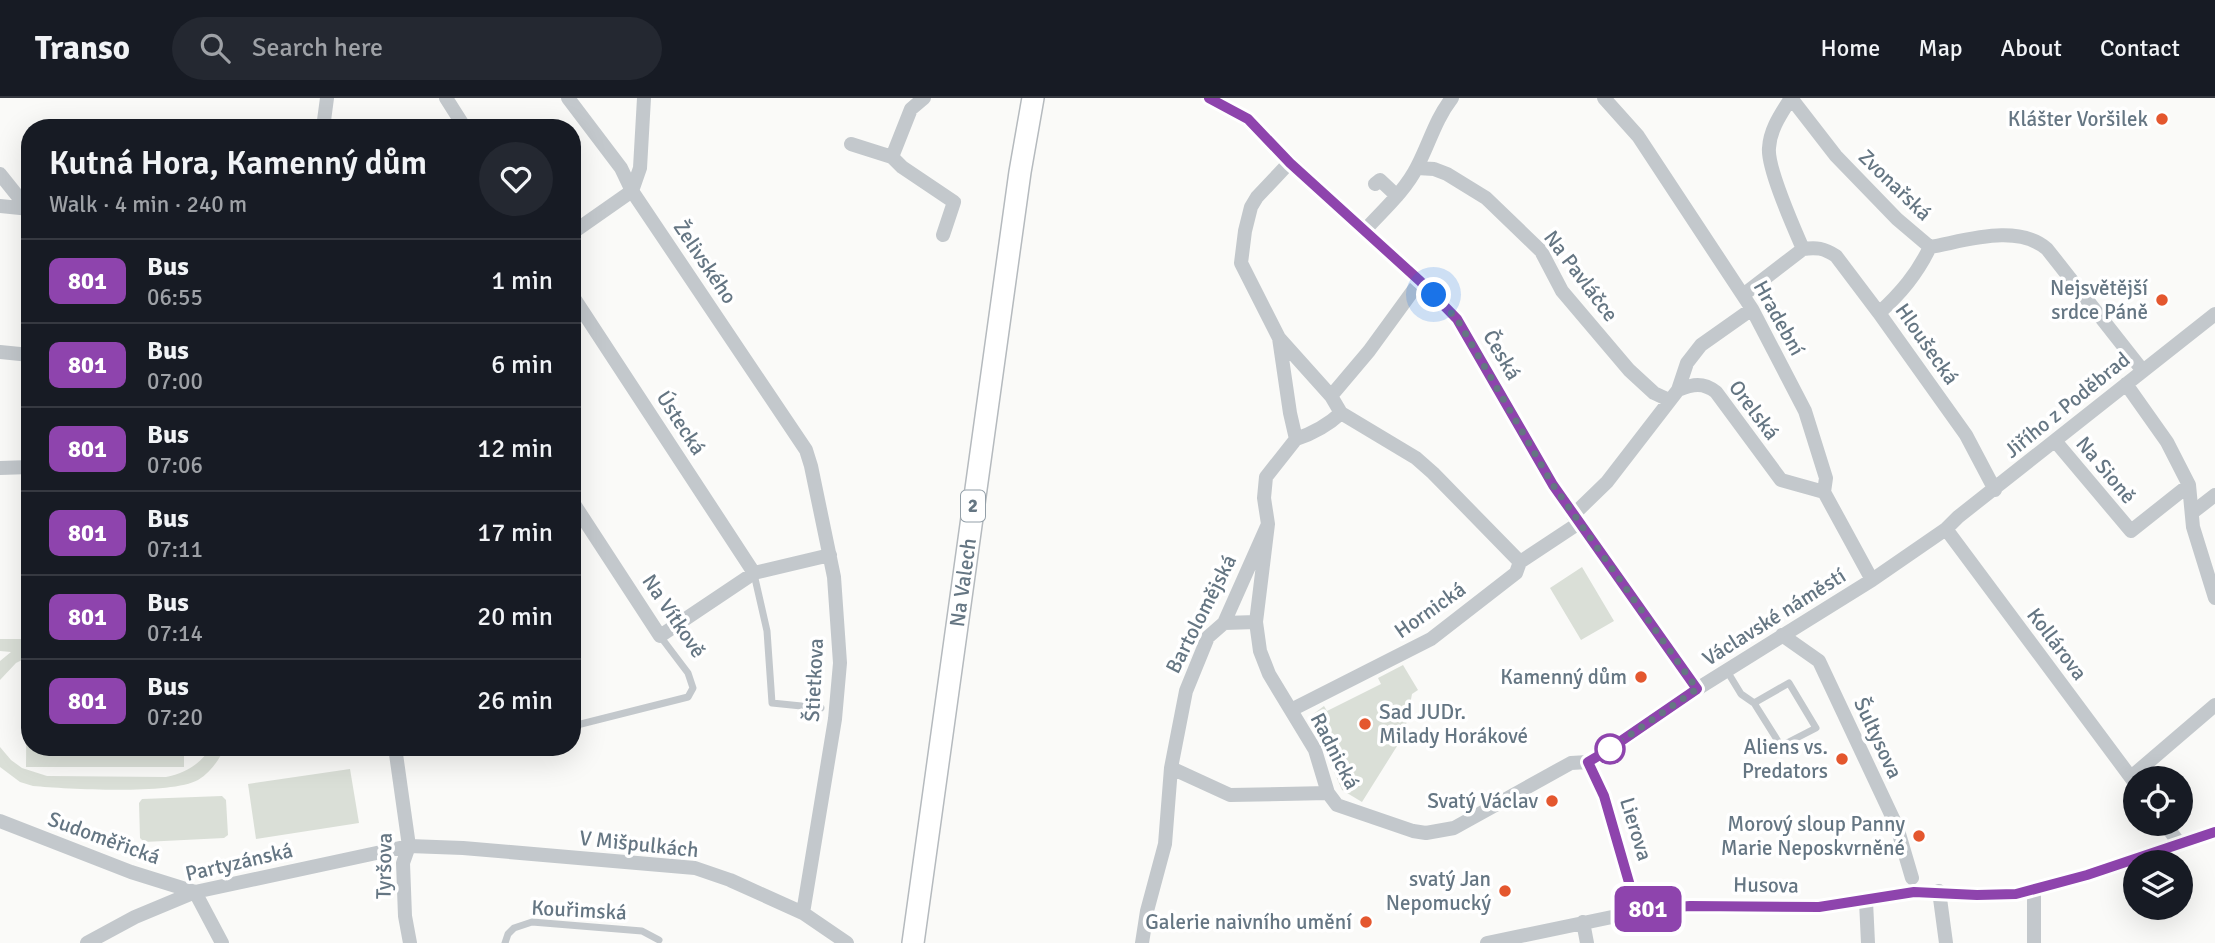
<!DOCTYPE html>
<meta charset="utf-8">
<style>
body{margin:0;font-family:Signika,sans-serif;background:#242831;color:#f1f3f6;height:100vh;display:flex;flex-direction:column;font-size:26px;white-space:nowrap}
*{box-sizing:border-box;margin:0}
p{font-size:23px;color:#9ea1a6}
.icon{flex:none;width:38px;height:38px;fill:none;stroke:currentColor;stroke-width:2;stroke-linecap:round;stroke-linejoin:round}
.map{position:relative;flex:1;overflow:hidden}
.sheet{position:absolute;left:21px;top:21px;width:560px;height:637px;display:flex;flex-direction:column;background:#171b24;border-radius:28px;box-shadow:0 7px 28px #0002}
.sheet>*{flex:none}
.badge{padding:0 14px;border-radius:10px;font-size:24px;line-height:46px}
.controls{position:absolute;left:2123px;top:668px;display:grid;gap:14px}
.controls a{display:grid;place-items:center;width:70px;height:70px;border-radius:50%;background:#171b24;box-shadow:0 7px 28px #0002;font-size:35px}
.you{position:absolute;width:35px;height:35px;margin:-18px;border:5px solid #fff;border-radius:50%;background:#1a73e8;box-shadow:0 0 0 10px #1a73e833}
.map>.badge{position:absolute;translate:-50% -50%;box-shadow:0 0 0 4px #fff}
.round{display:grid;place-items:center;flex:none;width:74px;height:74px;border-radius:37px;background:#242831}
.summary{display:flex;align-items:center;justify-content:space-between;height:119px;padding:0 28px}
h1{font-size:33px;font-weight:600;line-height:52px}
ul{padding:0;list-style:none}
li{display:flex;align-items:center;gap:21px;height:84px;padding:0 28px;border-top:2px solid #363941}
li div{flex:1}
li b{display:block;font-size:26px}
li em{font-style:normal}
li .badge{min-width:77px;font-weight:700;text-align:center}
header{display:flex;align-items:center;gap:42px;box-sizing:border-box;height:98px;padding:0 35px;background:#171b24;border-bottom:2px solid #363941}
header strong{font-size:33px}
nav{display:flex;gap:38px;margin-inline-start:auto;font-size:24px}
.search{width:490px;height:63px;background:#242831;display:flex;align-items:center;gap:18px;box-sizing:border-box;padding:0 24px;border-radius:38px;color:#9ea1a6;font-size:26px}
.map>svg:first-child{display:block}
</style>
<header>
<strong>Transo</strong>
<div class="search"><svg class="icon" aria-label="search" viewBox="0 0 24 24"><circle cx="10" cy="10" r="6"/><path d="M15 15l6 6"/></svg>Search here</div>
<nav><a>Home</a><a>Map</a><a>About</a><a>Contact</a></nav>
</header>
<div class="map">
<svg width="2215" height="845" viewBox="0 0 2215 845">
<rect width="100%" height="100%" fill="#fafaf8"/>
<path fill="#dadfd7" d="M1582,469L1614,523L1581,542L1550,490Z
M0,541H30V558L16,565L0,582V563L11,554L0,553Z
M27,564H30V649H184V669H26Z
M1403,567L1418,592L1412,596L1404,637L1362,704L1342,692L1314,627L1312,617L1324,608L1327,613L1381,586L1378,580Z
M0,649L11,662L22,670L47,678L166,679C185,675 200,667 211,649H225C219,662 211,674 198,682C171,697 67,691 33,688L20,684L0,669Z
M350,671L359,725L256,741L248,686Z
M222,698L226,702L228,737L224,740L144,744L140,740L139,705L142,701Z"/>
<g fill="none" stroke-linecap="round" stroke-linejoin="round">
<g stroke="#b5babe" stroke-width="24">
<g id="primary">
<path id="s1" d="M913,845L1020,74L1033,0"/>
</g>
</g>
<path stroke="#c3c8cc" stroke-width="7" d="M754,476L767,533L772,605L821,610
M1727,573L1741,596L1754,605L1781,648L1816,630L1789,585L1754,605
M577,627L688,599L693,590L688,575L660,538
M505,845L508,836L514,830L532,824L642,833L659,842"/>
<path stroke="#c3c8cc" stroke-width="14" d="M446,0L465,30
M568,0L621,70L632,93L806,352L811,368L834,479L840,565L835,621L803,815
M924,0L911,11L892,59L902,69L954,104L943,137
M1209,0L1248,21L1290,64L1420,183L1457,221L1553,387L1697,591
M1604,0L1638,38L1752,211L1805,313L1826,380L1824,394L1872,482
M1791,0L1836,58L1897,121L1930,149C1965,143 2017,125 2047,151L2143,273
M1791,0C1781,16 1770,31 1769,50C1767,70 1794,130 1803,151C1816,149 1824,150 1836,158L1879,215L1966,337L1995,392
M323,30L327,0
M851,46L892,59
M1290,64L1257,99L1251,109L1245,133L1241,165L1279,240L1331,298L1341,315C1327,328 1314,335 1296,341
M1417,70L1434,71L1447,76L1486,100L1541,153L1562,193L1629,272L1654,295L1669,302
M0,76L28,111
M1375,86L1380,82L1397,98
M0,108L30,111
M1365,132C1383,112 1405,93 1417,69C1430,44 1435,22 1452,0
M572,135L632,93L640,70L644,0
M572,197L754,475
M1743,197L1803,151
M1879,215C1901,195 1917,176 1930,149
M1279,240L1290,315L1296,341
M0,254L30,257
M2126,286L2167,344L2189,387L2193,429L2215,500
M1678,292L1687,265L1701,247L1752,211
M1331,298L1369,253L1420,183
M1341,315L1416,360L1433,375L1520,464
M2056,344L2131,433L2189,387
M0,370L30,369
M572,403L660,538L754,475L830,457
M2193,414L2215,397
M1573,417L1607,384L1678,292C1693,286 1703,284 1716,294L1781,382L1824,394
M1268,426L1256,524L1260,553L1269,576L1315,652L1328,695L1337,707L1413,733L1426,735L1454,730L1571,665L1588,664L1605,655L1697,591L1872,482L1946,431L1958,419L2215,216
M1946,431L2135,685
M1224,525L1256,524
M1782,537L1819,563L1897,729L1912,780
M1291,612L1431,541L1516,475L1520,464L1579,425
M395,649L409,748L403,765L405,818L410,845
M1588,664L1604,698L1637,812
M1171,670L1230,697L1328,695
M2131,679L2215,607
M0,723L131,774L195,794L222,845
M2165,726L2179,745
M1939,793L1946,845
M1866,803L1868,845
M1583,824L1587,845
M87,845L135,819L195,794L409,748L463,750L695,770L730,782L803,815L847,845
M1142,845L1147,813L1165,746L1171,670L1186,593L1208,539L1224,525L1268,426L1264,400L1266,379L1296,341
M1487,845L1660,809H1820L1914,794L1977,797L2016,796L2087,777L2215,734
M2034,845V793"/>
<use href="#primary" stroke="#fff" stroke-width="21"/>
</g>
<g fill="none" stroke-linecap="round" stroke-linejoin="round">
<g stroke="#fff" stroke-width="16">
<path id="line" d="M1209,0L1248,21L1290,65L1420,183L1457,221L1553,387L1697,591L1605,654L1588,664L1604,698L1637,812L1690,808L1819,809L1914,794L1977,797L2016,796L2087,777L2215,734"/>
</g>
<use href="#line" stroke="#8e44ad" stroke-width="10"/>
<path stroke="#657683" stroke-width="7" stroke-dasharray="0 12.6" d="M1434,197L1457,221L1553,387L1697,591L1605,654L1610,651"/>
</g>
<g fill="#e4572e" stroke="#fff" stroke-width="2.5">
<circle cx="2162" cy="21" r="7"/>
<circle cx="2162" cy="202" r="7"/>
<circle cx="1641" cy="579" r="7"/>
<circle cx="1365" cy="626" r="7"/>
<circle cx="1842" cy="661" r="7"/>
<circle cx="1552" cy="703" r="7"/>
<circle cx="1919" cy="738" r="7"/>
<circle cx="1505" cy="793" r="7"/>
<circle cx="1366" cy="824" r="7"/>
</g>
<circle fill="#fff" stroke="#8e44ad" stroke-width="3.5" cx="1610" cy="651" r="14"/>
<g text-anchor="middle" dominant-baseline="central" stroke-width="7" stroke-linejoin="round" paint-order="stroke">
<rect fill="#fff" stroke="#939fa8" stroke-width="2" x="961" y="392.5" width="24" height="31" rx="5"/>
<g font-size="19" font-weight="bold" fill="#657683">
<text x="973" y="408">2</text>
</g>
<g font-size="21" fill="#657683" stroke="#fff" text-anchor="end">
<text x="2148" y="21">Klášter Voršilek</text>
<text x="2148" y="190">Nejsvětější<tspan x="2148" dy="24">srdce Páně</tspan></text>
<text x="1627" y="579">Kamenný dům</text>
<text x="1379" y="614" text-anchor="start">Sad JUDr.<tspan x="1379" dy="24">Milady Horákové</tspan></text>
<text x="1828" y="649">Aliens vs.<tspan x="1828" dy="24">Predators</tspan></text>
<text x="1538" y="703">Svatý Václav</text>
<text x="1905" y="726">Morový sloup Panny<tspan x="1905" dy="24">Marie Neposkvrněné</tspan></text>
<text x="1491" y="781">svatý Jan<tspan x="1491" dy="24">Nepomucký</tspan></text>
<text x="1352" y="824">Galerie naivního umění</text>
</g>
<g font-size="21" fill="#657683" stroke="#fff">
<text transform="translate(1895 87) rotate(44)">Zvonařská</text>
<text transform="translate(705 164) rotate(56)">Želivského</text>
<text transform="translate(1581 178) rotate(53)">Na Pavláčce</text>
<text transform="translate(1779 220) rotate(61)">Hradební</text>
<text transform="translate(1927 246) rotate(55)">Hloušecká</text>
<text transform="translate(1502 257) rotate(60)">Česká</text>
<text transform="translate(2067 307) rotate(-39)">Jiřího z Poděbrad</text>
<text transform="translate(1754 312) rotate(53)">Orelská</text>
<text transform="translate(681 325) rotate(57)">Ústecká</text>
<text transform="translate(2106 372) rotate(50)">Na Sioně</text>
<text stroke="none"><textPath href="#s1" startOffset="364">Na Valech</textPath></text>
<text transform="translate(1430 512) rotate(-35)">Hornická</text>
<text transform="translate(1201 516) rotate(-63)">Bartolomějská</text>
<text transform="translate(674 518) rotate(56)">Na Vítkově</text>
<text transform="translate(1774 519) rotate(-32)">Václavské náměstí</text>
<text transform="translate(2057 546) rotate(53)">Kollárova</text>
<text transform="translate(814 582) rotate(-87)">Štietkova</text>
<text transform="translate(1878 640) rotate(65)">Šultysova</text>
<text transform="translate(1335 653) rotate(63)">Radnická</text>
<text transform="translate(1636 731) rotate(73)">Lierova</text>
<text transform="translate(104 740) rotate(20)">Sudoměřická</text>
<text transform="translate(639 746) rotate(6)">V Mišpulkách</text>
<text transform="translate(239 764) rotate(-13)">Partyzánská</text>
<text transform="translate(384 768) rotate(-89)">Tyršova</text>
<text transform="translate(1766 787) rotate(1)">Husova</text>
<text transform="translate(579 812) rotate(3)">Kouřimská</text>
</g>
</g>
</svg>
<div class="controls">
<a><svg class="icon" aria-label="locate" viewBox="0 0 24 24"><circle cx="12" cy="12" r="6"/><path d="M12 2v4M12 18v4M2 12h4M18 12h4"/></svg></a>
<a><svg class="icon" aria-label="layers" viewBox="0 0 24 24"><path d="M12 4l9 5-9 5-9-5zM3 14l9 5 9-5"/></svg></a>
</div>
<div class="you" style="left:1434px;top:197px"></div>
<b class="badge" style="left:1648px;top:811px;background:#8e44ad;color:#fff">801</b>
<section class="sheet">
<div class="summary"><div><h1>Kutná Hora, Kamenný dům</h1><p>Walk · 4 min · 240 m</p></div><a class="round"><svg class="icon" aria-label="heart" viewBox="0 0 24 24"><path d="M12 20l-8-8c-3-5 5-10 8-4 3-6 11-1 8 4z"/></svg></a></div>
<ul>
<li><span class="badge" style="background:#8e44ad;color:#fff">801</span><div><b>Bus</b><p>06:55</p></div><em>1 min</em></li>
<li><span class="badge" style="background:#8e44ad;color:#fff">801</span><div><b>Bus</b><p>07:00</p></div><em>6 min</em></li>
<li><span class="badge" style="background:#8e44ad;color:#fff">801</span><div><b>Bus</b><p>07:06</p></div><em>12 min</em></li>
<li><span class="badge" style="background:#8e44ad;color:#fff">801</span><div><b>Bus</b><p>07:11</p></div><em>17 min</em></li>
<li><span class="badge" style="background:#8e44ad;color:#fff">801</span><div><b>Bus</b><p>07:14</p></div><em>20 min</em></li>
<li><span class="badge" style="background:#8e44ad;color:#fff">801</span><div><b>Bus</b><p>07:20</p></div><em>26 min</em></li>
</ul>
</section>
</div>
